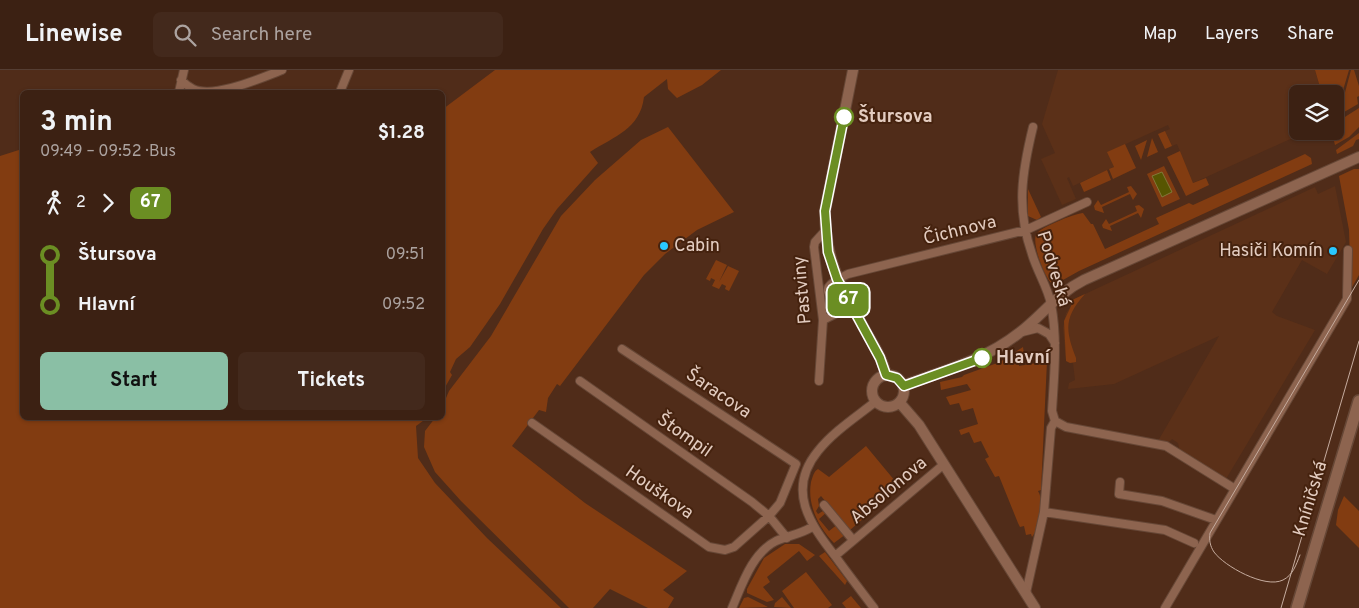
<!DOCTYPE html>
<meta charset="utf-8">
<style>
body{margin:0;font-family:Overpass,sans-serif;background:#43291c;color:#f1f3f6;height:100vh;display:flex;flex-direction:column;font-size:19px;white-space:nowrap}
*{box-sizing:border-box;margin:0}
p{font-size:16px;color:#aca3a0}
.icon{flex:none;width:28px;height:28px;fill:none;stroke:currentColor;stroke-width:2;stroke-linecap:round;stroke-linejoin:round}
.map{position:relative;flex:1;overflow:hidden}
.sheet{position:absolute;left:20px;top:20px;width:425px;height:330px;display:flex;flex-direction:column;background:#3c2113;border-radius:8px;box-shadow:0 1px 4px #0004,0 0 0 1px #553e33}
.sheet>*{flex:none}
.badge{padding:0 10px;border-radius:8px;font-size:18px;line-height:32px}
.fabs{position:absolute;left:1289px;top:15px;display:grid;gap:10px}
.fabs a{display:grid;place-items:center;width:55px;height:55px;border-radius:8px;background:#3c2113;box-shadow:0 1px 4px #0004,0 0 0 1px #553e33;font-size:25px}
.map>.badge{position:absolute;translate:-50% -50%;box-shadow:0 0 0 2px #fff}
.legs{display:flex;align-items:center;gap:8px;height:55px;padding:0 20px;font-size:16px}
.legs p{margin-inline-start:auto}
.head{display:flex;align-items:center;justify-content:space-between;height:85px;padding:0 20px}
h1{font-size:28px;font-weight:700;line-height:38px}
.primary-button{display:flex;gap:10px;margin-top:auto;padding:10px 20px}
.primary-button a{flex:1;height:58px;border-radius:8px;background:#8abfa5;color:#111;font-size:20px;font-weight:700;line-height:58px;text-align:center}
.primary-button a+a{background:#43291c;color:#f1f3f6}
ul{padding:0 20px;list-style:none}
li{display:flex;align-items:center;gap:18px;height:50px;font-size:19px}
li i{display:grid;place-items:center;width:8px;height:100%;margin:0 6px;background:currentColor}
li i::after{content:'';width:12px;height:12px;margin:-6px;border:4px solid;border-radius:50%;background:#3c2113}
li p{margin-inline-start:auto}
li:first-child i{background:linear-gradient(#0000 50%,currentColor 0)}
li:last-child i{background:linear-gradient(currentColor 50%,#0000 0)}
header{display:flex;align-items:center;gap:30px;box-sizing:border-box;height:70px;padding:0 25px;background:#3c2113;border-bottom:1px solid #553e33}
header strong{font-size:24px}
nav{display:flex;gap:28px;margin-inline-start:auto;font-size:18px}
.search{width:350px;height:45px;background:#43291c;display:flex;align-items:center;gap:12px;box-sizing:border-box;padding:0 18px;border-radius:8px;color:#aca3a0;font-size:19px}
.map>svg:first-child{display:block}
</style>
<header>
<strong>Linewise</strong>
<div class="search"><svg class="icon" aria-label="search" viewBox="0 0 24 24"><circle cx="10" cy="10" r="6"/><path d="M15 15l6 6"/></svg>Search here</div>
<nav><a>Map</a><a>Layers</a><a>Share</a></nav>
</header>
<div class="map">
<svg width="1359" height="538" viewBox="0 0 1359 538">
<rect width="100%" height="100%" fill="#502c19"/>
<path fill="#5b3018" d="M1058,0H1315L1322,24H1298V61H1308L1193,113L1177,74L1172,76L1165,61L1170,59L1168,55L1108,82L1114,97L1073,116L1069,107L1067,108L1076,129L1062,135L1041,89L1055,83L1042,54Z
M1335,116L1346,172L1327,204L1302,190L1272,242L1277,246L1315,260L1226,409L1180,382L1178,373L1172,369L1168,373L1158,371L1219,266L1114,314L1068,319L1069,313L1075,310L1073,293L1066,291L1063,258L1066,243L1072,234L1070,231L1315,117L1318,124Z"/>
<path fill="#823c11" d="M495,0H721L702,15L677,28L668,19L667,9L644,27C640,59 615,66 590,82L598,93L557,139L543,159L500,234L470,277L456,289L450,302L452,305L443,321V39Z
M1315,0H1349L1336,44L1335,24H1322Z
M1351,0H1354L1359,16V26L1357,27L1358,34L1339,45Z
M101,20L102,22H42L44,21Z
M1359,38V57L1349,67L1335,75L1333,67L1330,68L1328,61H1335L1337,52Z
M668,57L734,142L697,160L665,184L644,205L560,316L557,314L548,328L546,342L539,340L512,376L585,433L687,501L663,520L674,528L668,538H648L610,519L593,538H569L461,431L435,402L424,377L425,361L435,348H442L443,335L449,321L491,266L561,146L595,110L641,70Z
M1165,61L1172,76L1165,79L1158,64Z
M1359,63V69L1356,70L1353,76L1337,84L1336,80Z
M1152,68L1158,82L1147,87Z
M1147,70L1141,90L1135,76Z
M1125,74L1136,98L1113,109L1109,99L1114,97L1107,82Z
M22,79V348H427L416,356L418,388L435,413L487,468L561,538H0V86Z
M1180,81L1193,113L1206,108L1209,115L1186,126L1167,87Z
M1305,84L1311,88L1312,94L1079,201L1054,215C1045,211 1032,174 1036,165C1038,158 1076,143 1083,143L1091,154H1093L1105,179L1159,154L1156,148L1189,133L1193,135Z
M1164,96L1180,129L1162,137L1147,104Z
M1354,99H1359V205L1351,219L1349,160L1339,106Z
M1107,100L1111,110L1084,122L1080,113Z
M1131,116L1137,124L1133,130L1130,124L1102,137L1104,143L1095,140L1094,136L1098,130L1101,135L1129,122L1127,117Z
M1028,119L1041,147L1037,150L1028,146Z
M1139,135L1144,139L1141,148L1138,143L1110,156L1112,161L1103,158L1102,155L1106,149L1109,154L1137,141L1135,136Z
M716,190L727,195L719,212L728,196L739,201L729,221L725,219L726,216L722,214L719,219L712,216L715,210L711,208L710,211L706,209Z
M1085,224C1064,247 1065,260 1076,288V292L1070,293L1066,291L1064,251L1072,234L1070,231Z
M1023,277L1025,291L1019,292V296L1047,291L1041,420L1038,421C1045,431 1039,459 1032,467L1031,464L1026,465L1024,456L1020,457L1018,453L999,406L995,407L985,389L989,387L981,371L974,373L969,362L961,365L959,360L978,354L973,338L962,341L959,333L950,335L946,327L971,320L967,314L941,320L940,312L962,307L964,305L1000,292Z
M866,376L900,417L850,460L821,426L818,429L819,436L816,441L818,444L823,441L827,442L819,449L829,461L838,454L846,464L834,473C818,457 807,434 811,412C813,406 814,401 818,399L829,407Z
M1344,426L1359,441V478L1336,455L1338,440Z
M785,474H799L815,485L807,491L799,481L767,507L770,512L763,517L774,530L767,532L747,523V519L764,488Z
M825,482L847,511L845,515L819,486Z
M806,502L832,535L828,538H794L782,521Z
M851,526L861,538H846L842,533Z
M748,527L768,537L739,538L744,528Z
M782,527L791,538L774,537L775,533Z"/>
<path fill="#575501" stroke="#81793a" d="M1162,102L1172,122L1162,127L1152,106Z"/>
<g fill="none" stroke-linecap="round" stroke-linejoin="round">
<g stroke="#664736" stroke-width="10">
<path id="minor" d="M181,10C184,13 189,17 193,19C214,29 261,8 282,0
M179,22L184,0
M340,22L349,0
M1033,57C1022,102 1016,139 1032,184C1037,201 1048,218 1051,234C1058,270 1054,306 1052,341L1055,351L1066,357L1166,376L1235,419
M823,250L835,244C838,222 810,222 848,204L1026,160L1087,132
M1022,262L1038,258L1049,264L1055,273
M580,311L752,432L769,446L787,468
M819,311L823,250L814,177L815,172L825,161
M532,353L709,477L725,480L734,477L769,446L780,433L796,394L622,279
M1120,412L1119,424L1162,431L1216,450
M824,435L853,470
M1044,442L1165,460L1194,473
M835,486L943,395
M1026,523L1044,442L1051,358L1055,351
M732,538C742,515 752,483 776,471C789,465 799,465 812,457
M874,538C861,521 848,504 835,486C810,454 786,420 818,381C833,362 856,347 875,332
M1165,538L1347,229L1348,180"/>
</g>
<g stroke="#664736" stroke-width="12">
<path id="tertiary" d="M853,0L825,141C825,192 841,216 865,260C873,274 883,289 886,305
M872 321a16 16 0 1 1 32 0a16 16 0 1 1-32 0Z
M904,315C944,301 985,290 1019,263C1043,245 1056,224 1084,210L1359,87
M900,333L919,355L1035,538"/>
</g>
<g stroke="#664736" stroke-width="14">
<path id="secondary" d="M1297,538L1359,331"/>
</g>
<use href="#minor" stroke="#8d644f" stroke-width="8"/>
<use href="#tertiary" stroke="#8d644f" stroke-width="10"/>
<use href="#secondary" stroke="#8d644f" stroke-width="11"/>
<path stroke="#c6ac9f" stroke-width="1" d="M1300,485C1296,495 1293,505 1283,510C1265,519 1224,496 1214,482C1210,476 1209,470 1210,463L1359,210
M1281,538L1359,271"/>
</g>
<g fill="none" stroke-linecap="round" stroke-linejoin="round">
<g stroke="#fff" stroke-width="11">
<path id="line-1" d="M844,47L825,141L828,182L837,209L880,288L886,305L897,308L904,316L982,288"/>
</g>
<use href="#line-1" stroke="#6b8e23" stroke-width="8"/>
</g>
<g fill="#fff" stroke="#6b8e23" stroke-width="2.5">
<circle cx="844" cy="47" r="9"/>
<circle cx="982" cy="288" r="9"/>
</g>
<g fill="#29c8ff" stroke="#45220e" stroke-width="2">
<circle cx="664" cy="176" r="5"/>
<circle cx="1333" cy="181" r="5"/>
</g>
<g text-anchor="middle" dominant-baseline="central" stroke-width="4" stroke-linejoin="round" paint-order="stroke">
<g font-size="18" font-weight="bold" fill="#e3ccc0" stroke="#45220e" text-anchor="start">
<text x="858" y="47">Štursova</text>
<text x="996" y="288">Hlavní</text>
</g>
<g font-size="18" fill="#e3ccc0" stroke="#45220e">
<text transform="translate(960 161) rotate(-14)">Čichnova</text>
<text transform="translate(1053 199) rotate(73)">Podveská</text>
<text transform="translate(803 220) rotate(-95)">Pastviny</text>
<text transform="translate(718 324) rotate(34)">Šaracova</text>
<text transform="translate(684 366) rotate(35)">Štompil</text>
<text transform="translate(889 421) rotate(-40)">Absolonova</text>
<text transform="translate(659 423) rotate(35)">Houškova</text>
<text transform="translate(1311 429) rotate(-73)">Kníničská</text>
</g>
<g font-size="18" fill="#e3ccc0" stroke="#45220e" text-anchor="start">
<text x="674" y="176">Cabin</text>
<text x="1323" y="181" text-anchor="end">Hasiči Komín</text>
</g>
</g>
</svg>
<div class="fabs">
<a><svg class="icon" aria-label="layers" viewBox="0 0 24 24"><path d="M12 4l9 5-9 5-9-5zM3 14l9 5 9-5"/></svg></a>
</div>
<b class="badge" style="left:848px;top:230px;background:#6b8e23;color:#fff">67</b>
<section class="sheet">
<div class="head"><div><h1>3 min</h1><p>09:49 – 09:52 · Bus</p></div><b>$1.28</b></div>
<div class="legs"><svg class="icon" aria-label="walk" viewBox="0 0 24 24"><circle cx="13" cy="4" r="2"/><path d="M13 8l-2 6 4 7M11 14l-3 7M7 12l3-4h3l4 4"/></svg>2<svg class="icon" aria-label="forward" viewBox="0 0 24 24"><path d="M9 5l7 7-7 7"/></svg><b class="badge" style="background:#6b8e23;color:#fff">67</b></div>
<ul>
<li><i style="color:#6b8e23"></i><b>Štursova</b><p>09:51</p></li>
<li><i style="color:#6b8e23"></i><b>Hlavní</b><p>09:52</p></li>
</ul>
<div class="primary-button"><a>Start</a><a>Tickets</a></div>
</section>
</div>
